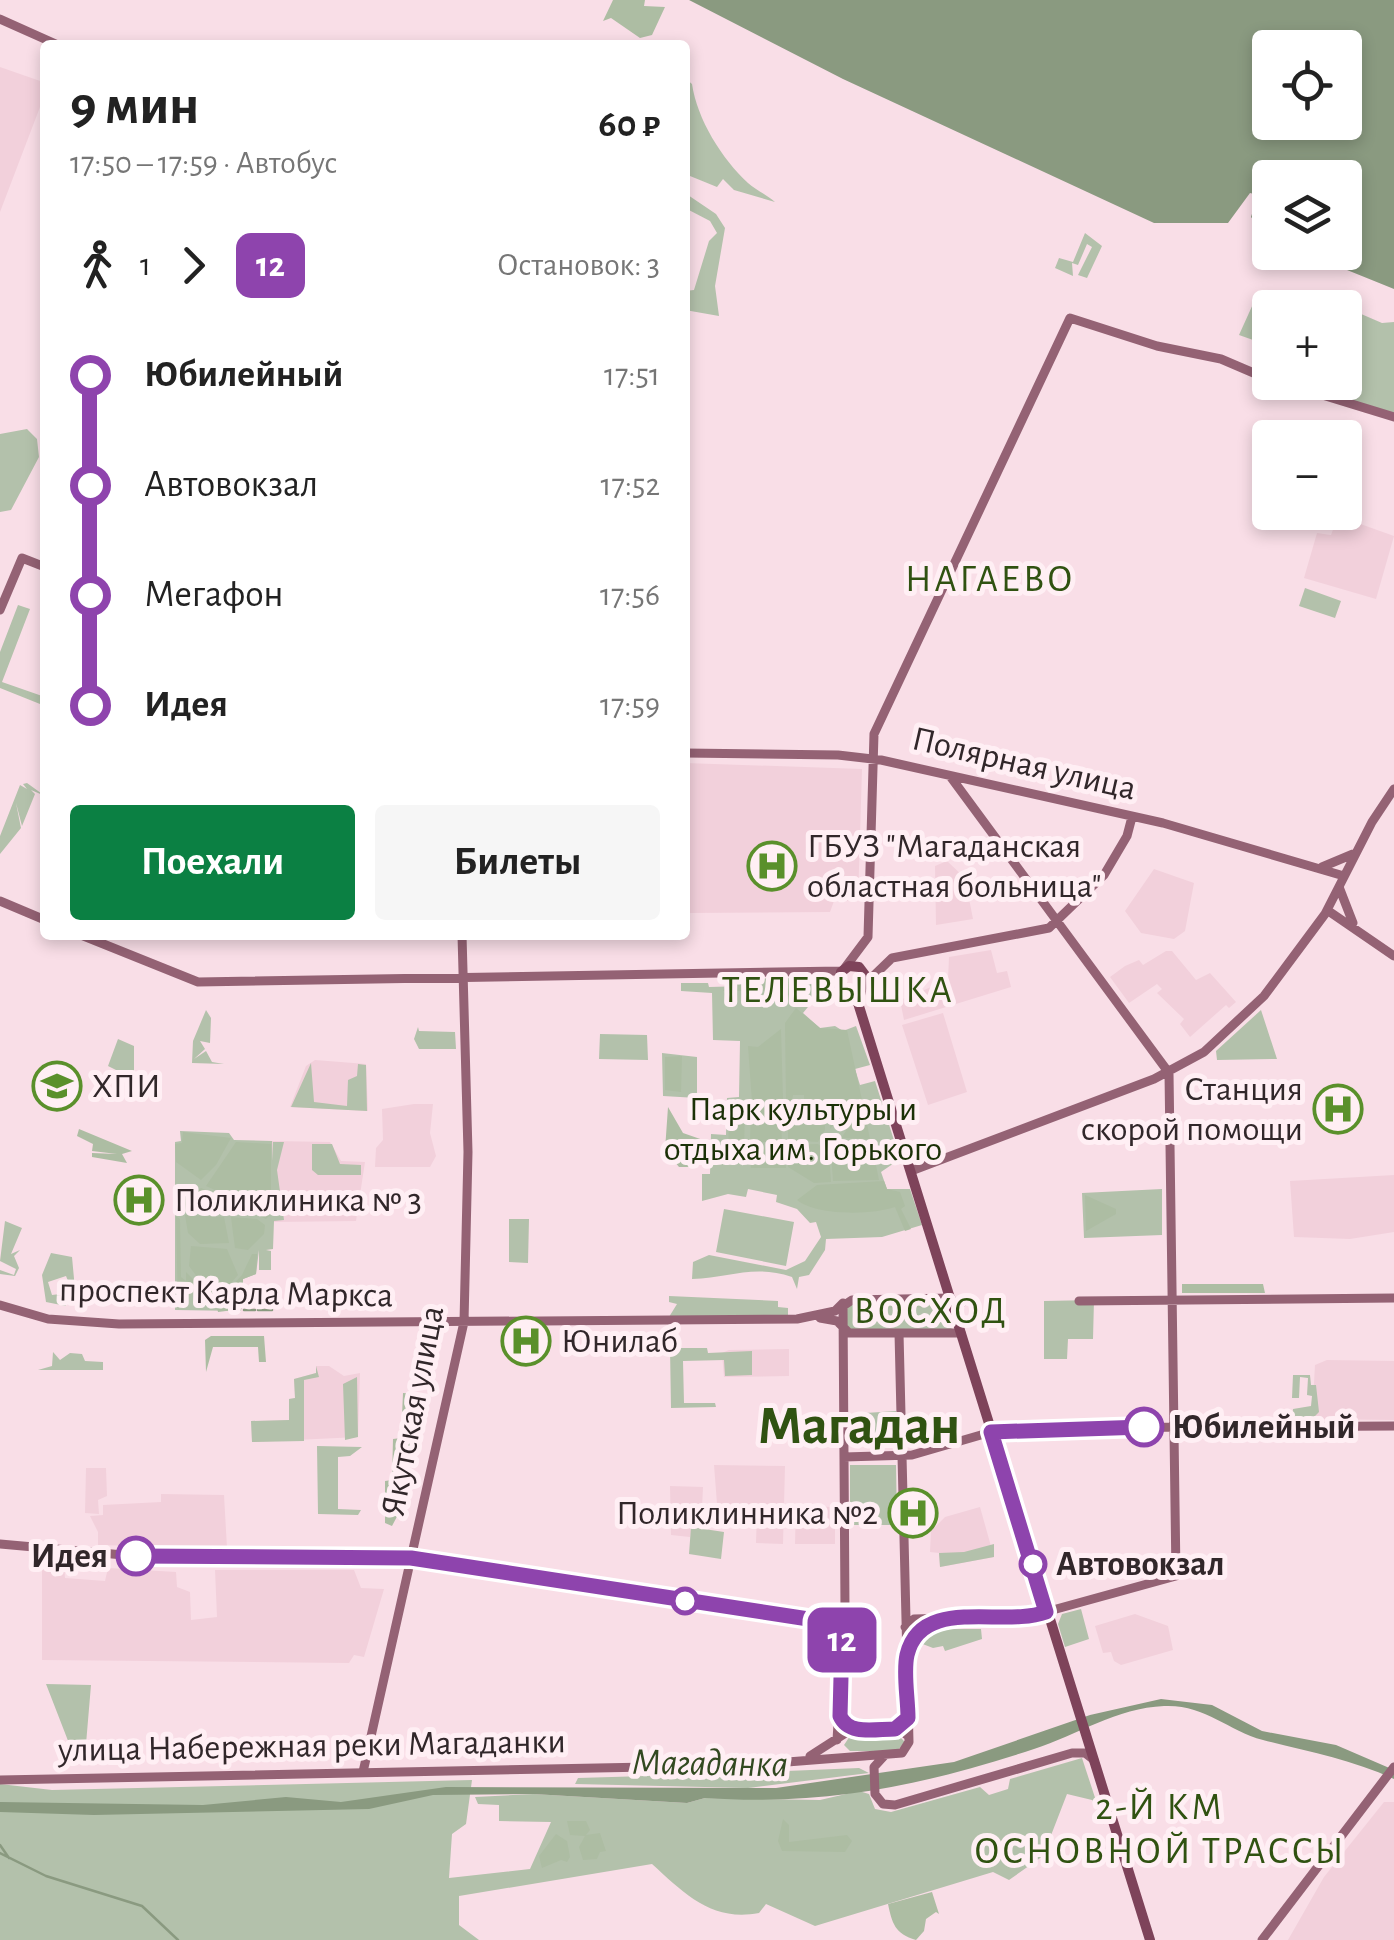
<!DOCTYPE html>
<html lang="ru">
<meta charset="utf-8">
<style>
body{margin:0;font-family:"Alegreya Sans",sans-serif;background:#f6f6f6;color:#222;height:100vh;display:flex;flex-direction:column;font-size:38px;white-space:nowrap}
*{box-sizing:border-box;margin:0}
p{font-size:32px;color:#767676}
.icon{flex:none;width:55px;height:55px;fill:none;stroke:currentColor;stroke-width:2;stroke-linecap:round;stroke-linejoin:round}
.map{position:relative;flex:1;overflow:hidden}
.drawer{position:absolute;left:40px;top:40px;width:650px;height:900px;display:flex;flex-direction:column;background:#fff;border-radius:10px;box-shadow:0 5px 15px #0003}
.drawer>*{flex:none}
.badge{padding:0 20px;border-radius:15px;font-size:35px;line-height:65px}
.fabs{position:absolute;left:1252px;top:30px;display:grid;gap:20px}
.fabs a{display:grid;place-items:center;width:110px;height:110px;border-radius:10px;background:#fff;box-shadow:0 5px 15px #0003;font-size:50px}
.map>.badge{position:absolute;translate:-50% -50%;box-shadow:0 0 0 5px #fff}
.legs{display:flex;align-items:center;gap:15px;height:110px;padding:0 30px;font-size:32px}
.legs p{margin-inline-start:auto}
.head{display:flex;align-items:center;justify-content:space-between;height:170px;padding:0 30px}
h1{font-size:55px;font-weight:700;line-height:75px}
.button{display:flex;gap:20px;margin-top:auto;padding:20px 30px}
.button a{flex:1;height:115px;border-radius:10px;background:#0b8043;color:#fff;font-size:40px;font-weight:700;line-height:115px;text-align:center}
.button a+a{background:#f6f6f6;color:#222}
ul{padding:0 30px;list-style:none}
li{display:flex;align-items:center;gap:35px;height:110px;font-size:38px}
li i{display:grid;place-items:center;width:15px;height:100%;margin:0 12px;background:currentColor}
li i::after{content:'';width:25px;height:25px;margin:-12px;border:8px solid;border-radius:50%;background:#fff}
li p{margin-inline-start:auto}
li:first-child i{background:linear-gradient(#0000 50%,currentColor 0)}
li:last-child i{background:linear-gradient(currentColor 50%,#0000 0)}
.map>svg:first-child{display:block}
</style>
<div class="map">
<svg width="1394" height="1940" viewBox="0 0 1394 1940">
<rect width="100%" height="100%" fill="#f9dee7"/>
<path fill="#f2d0db" d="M0,67L43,82L40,107L0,212Z
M1338,516L1394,536L1376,599L1304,578L1317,533L1331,535Z
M685,763L862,769L858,901H834L830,912L689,913L685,907Z
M947,861L965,878L973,919L936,925L935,866Z
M1154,869L1194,883L1185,931L1174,939L1141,933L1125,911Z
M991,950L997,973L1007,971L1011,987L904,1020L900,1000L948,980L949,957Z
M1166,951H1172L1196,980L1210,973L1236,1002L1229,1008L1226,1005L1190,1037L1180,1024L1184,1019L1157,993L1162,989L1157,984L1129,1003L1110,977L1125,966L1139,960L1143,965Z
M943,1013L967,1092L928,1105L902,1025Z
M315,1060L366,1064L368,1111L290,1107L306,1066Z
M414,1104H433L430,1133L436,1156L430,1167H375L376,1148L383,1140L382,1109Z
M272,1141L330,1142L341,1161L365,1162L356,1221L274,1222Z
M1394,1175V1232L1350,1239L1294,1237L1290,1181Z
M789,1349V1376L724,1377L722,1353L729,1350Z
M1327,1360L1394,1361V1420L1312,1419L1315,1365Z
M316,1366H329L344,1376L360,1373L358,1437L252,1442L251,1421L289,1420V1399L295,1398L294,1379L316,1373Z
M714,1465L785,1466L783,1544L756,1543L757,1510L717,1504Z
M86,1468H106L107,1496L98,1500L99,1514L85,1513Z
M670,1486L703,1487L701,1530L692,1527L690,1537L671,1535Z
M161,1494L224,1495L227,1548L98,1545V1532L90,1516L103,1515V1505L161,1502Z
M796,1506L835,1507V1544H795Z
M980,1507L994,1557L940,1567L939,1553L930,1552L931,1531L945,1517Z
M46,1563L64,1565L65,1578L105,1581L108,1568L176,1572L177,1587L190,1592L191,1620L217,1617L215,1570H354L361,1588L384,1589L364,1657L354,1655L349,1663L42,1660V1570Z
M1135,1614L1168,1626L1173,1650L1121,1665L1114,1661L1111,1652L1103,1653L1095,1626Z
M1384,1802H1394V1940H1288L1324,1877Z"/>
<path fill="#b3c1ab" d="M685,78L692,84C697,119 722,159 748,183C756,190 767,195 775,202L734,190L723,179L717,187L690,176L685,163Z
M685,193L716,214L725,228L715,286L719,316L685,310V291L694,290L709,241L717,233L710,221L685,208Z
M1085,233L1102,246L1087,278L1078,275L1092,247L1087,244L1078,265L1072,263L1073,276L1055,268L1059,258L1073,262Z
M1258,293H1259L1313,307L1270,308V346L1239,335Z
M1331,301L1382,323L1394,322V413L1314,389L1316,383L1345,382V308L1328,307Z
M27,429L37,439L39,457L11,510L0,512V434Z
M1305,588L1341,601L1335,618L1299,606Z
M18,605L30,609L2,682L45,697V706L0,688V652Z
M27,783L45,796L31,790L35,794L22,826L16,803L21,828L0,854V836L20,785L27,789L23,784Z
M681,983H708L709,987L816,984L822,990L803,1013L820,1028L835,1026L843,1031L856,1026L870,1065L855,1069L860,1085L875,1081L900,1159L881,1172L887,1189H910L922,1225L882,1237L826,1239L825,1250L809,1275L799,1277L797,1289L792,1277C753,1264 730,1278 692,1279L693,1262L709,1255L786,1270L805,1261L821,1237L816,1222L810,1223L797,1209L776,1202L777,1195L748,1189L746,1197L728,1194L702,1201V1174H710L711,1134L726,1135L727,1098L739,1097L740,1041L713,1040L712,993L681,991Z
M206,1010L211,1018L210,1043L200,1041L205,1049L194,1059L206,1051L212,1062L224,1064L192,1063L193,1041Z
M1261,1010L1277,1059L1217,1060L1216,1051Z
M418,1027L419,1031L455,1032L456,1049H419L414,1039Z
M600,1034L647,1035L648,1060L599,1059Z
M118,1039L134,1046V1073H122L108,1066Z
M662,1053L697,1057V1098L663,1096Z
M311,1063L314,1102L347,1106L348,1080L357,1076L358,1064L366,1065L367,1111L291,1107Z
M180,1131L229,1133L234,1140L272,1141L273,1161V1142H284L277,1170L284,1220L274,1221L273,1249L266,1250L271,1251V1270H259V1250L256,1274L243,1279L241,1311L175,1310V1142L181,1141Z
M312,1144H332L340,1164L361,1165V1175H318L312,1170Z
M1162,1189V1235L1084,1238L1082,1193Z
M724,1209L794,1222L786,1266L716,1252Z
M509,1219H529L528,1263L509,1262Z
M5,1221L22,1228L11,1254L20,1250L14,1256L19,1268L15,1276L0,1274V1270L14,1275L16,1269L0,1261Z
M51,1253L72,1257L76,1300L69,1303L65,1296L71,1288L66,1276L48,1282L52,1295L60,1294L66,1306L46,1302L42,1275Z
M669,1296L778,1301V1307L788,1308V1317H669L677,1304L669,1302Z
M942,1298L953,1333H849L843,1306Z
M1094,1300L1093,1339H1068L1067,1359H1044V1301Z
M670,1348H707L708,1353L752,1351V1375L725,1376L724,1360L683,1361L684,1403H715L716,1407L671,1408Z
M53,1352L60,1360L70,1353L82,1354L85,1361L103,1362V1370H38L52,1366Z
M316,1366L319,1377L304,1380V1441L252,1442L251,1421L289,1420V1399L295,1398L294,1379L316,1373Z
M1293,1375H1310L1311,1385H1316L1319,1412L1312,1419H1292L1293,1409L1311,1406L1312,1396L1307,1395L1308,1378L1300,1377L1299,1398H1292Z
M357,1377L358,1437L345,1440L343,1384Z
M896,1411L895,1447L849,1445L850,1414Z
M317,1446L362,1447L350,1456L338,1457V1509L361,1510L358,1515L318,1514Z
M850,1465H896L897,1525H850Z
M691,1527L724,1532L721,1559L689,1554Z
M994,1544V1557L940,1567L939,1553L964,1552Z
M1081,1609L1089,1639L1065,1647L1058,1624L1062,1614Z
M928,1629H981L982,1639L945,1651L943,1646L933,1648L920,1643Z
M46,1684L91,1685L86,1744L72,1751Z
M898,1735L905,1742L897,1751H850L844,1745L850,1736Z
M1082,1758L1104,1825L1092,1800L1067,1794L1043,1856L1009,1880L993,1872L815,1926L766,1904L759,1913C712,1922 685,1894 652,1864L459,1896V1925L479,1940H0V1784L52,1790L472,1780L466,1824L452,1834L449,1878L530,1869L551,1822L499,1821V1805L478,1804L475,1797L533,1794L687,1803L705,1798L820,1800L859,1791L869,1794L875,1809L891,1812L980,1787L989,1795L1008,1789L1010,1779Z
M859,1768L869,1773L748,1788L575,1784L578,1778L782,1772L783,1776L787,1771Z"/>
<path fill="#adbda3" d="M613,0H645L644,6L665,7L652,35L640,38L611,18L603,21Z
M810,978L807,982L822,990L807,993L806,1004L790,998L786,991V1005L781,991H723L727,979Z
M796,1008L820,1028L847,1030L862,1100L804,1101V1095H793L792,1101H786L785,1023Z
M781,1029L783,1099L752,1102L748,1046L758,1047Z
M682,1056L681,1092L665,1090V1057Z
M730,1099L745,1101L744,1154L728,1151Z
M788,1104L825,1106V1130L818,1142L788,1140Z
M830,1104H863L870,1139L841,1138L846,1131L836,1122L830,1129Z
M780,1105L782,1142H750L751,1106Z
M668,1107L683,1133L706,1141L696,1154V1167H679L665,1150Z
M79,1129L132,1151L122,1154L127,1163L92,1157V1153L117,1154L92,1151L93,1144L77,1136Z
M183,1132L231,1138L216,1165L201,1180L176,1162L175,1144L182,1143Z
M841,1141H871L879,1180L833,1181L831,1153Z
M236,1142L271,1144V1214L266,1219L260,1216L258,1195L228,1196L206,1186Z
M818,1144L829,1153L831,1182L814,1183L788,1167V1145Z
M764,1146L765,1150L784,1146L786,1168H751L749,1149Z
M884,1181L887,1189L900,1192L905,1206L901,1209L911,1229L905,1231L895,1207C872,1215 817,1216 797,1200L817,1185Z
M201,1188L226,1198V1213L185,1208V1199Z
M1085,1195L1116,1209V1214L1086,1231Z
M185,1215L224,1217L229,1243L200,1244L188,1233Z
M176,1216L180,1219L181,1277L186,1281V1272L195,1281L178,1310Z
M231,1217L257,1219L265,1225L264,1234L248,1250L235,1248Z
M191,1246L227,1249L238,1275L215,1301L189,1266Z
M252,1254H257L256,1274L243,1279L242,1309L218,1312L216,1303L242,1275Z
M1182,1284H1263L1265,1293H1182Z
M940,1301L945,1310L941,1314L935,1307L860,1309V1324L885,1325L879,1332L846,1329L847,1304Z
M211,1336H264L266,1362H259L258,1347H213L206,1372L205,1340Z
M403,1393L417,1394L420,1400L401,1509L392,1526L385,1523V1481L392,1480L393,1439L401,1438Z
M783,1819L789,1825V1842L847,1835L852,1841L845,1852L782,1851L778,1841Z
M567,1821H586L590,1830L586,1835L600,1833L606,1851L600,1852L597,1859L583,1860L579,1847L585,1836L570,1835Z
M556,1834L567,1841L570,1857L567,1862L561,1860L542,1868L539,1856Z
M932,1892L939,1914L936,1912L926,1919L924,1931L916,1940C895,1934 892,1923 888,1904Z"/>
<path fill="#8a9a80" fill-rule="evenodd" d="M689,0H1394V289L1305,253L1345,252V178H1270V239L1251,217L1258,195L1250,193L1228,223H1154L843,79ZM1270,48H1345V122H1270Z
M1161,1699L1212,1705L1262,1731L1336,1745L1394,1770V1779C1350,1759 1309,1752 1263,1740C1227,1730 1204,1704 1164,1706C1117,1708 1077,1735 1034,1749C922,1786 824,1806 705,1798L687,1803L533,1794L433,1795L369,1809L94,1815L0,1812V1802L203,1805L286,1797L341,1802L446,1787L776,1788L954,1762L1090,1715Z"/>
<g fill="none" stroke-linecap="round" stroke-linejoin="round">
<path stroke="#8a9a80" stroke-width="2.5" d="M244,1310H255
M258,1310H272
M0,1845L9,1858
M0,1853L46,1876L142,1906L178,1940"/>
<path stroke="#946274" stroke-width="9" d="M0,19L58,45
M1280,382L1394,417
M0,610L22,558L45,567
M685,753L838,755L881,760L1163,823L1344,876
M1322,867L1353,854
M1339,887L1353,923
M0,901L45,920
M1327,910L1394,956
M81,935L198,982L841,971
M844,969L868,937L874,734L1070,318L1157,346L1221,359L1270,380
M863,986L892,958L1049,928L1104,875L1127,836L1132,817
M911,1171L1154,1079L1204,1052L1264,996L1325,914L1372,822L1394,789
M1079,1301L1394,1298
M0,1305L48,1319L119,1324L797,1319L835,1311L843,1303
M953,1307L962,1303
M820,1318L837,1321L849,1333H961
M844,1457L912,1455L1005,1428L1394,1426
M0,1544L157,1558H411L764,1615L844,1619
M905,1627L914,1619L1031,1616L1176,1576L1169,1073L950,776
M907,1654L918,1631L933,1621
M837,1740L845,1609L843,1306L852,1300L951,1298
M885,1755L874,1767L875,1794L883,1804L895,1805L1072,1753H1085L1094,1760
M810,1756L852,1729L900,1730L908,1736
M363,1772L464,1322L468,1152L462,935
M0,1780L750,1765L902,1753L909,1742L899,1333
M1262,1940L1394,1767"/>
<path stroke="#7e435a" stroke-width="10" d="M858,1003L865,975L859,967L849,966L841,972L840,982L858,1003L1150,1940"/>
</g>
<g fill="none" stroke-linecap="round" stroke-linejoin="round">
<g stroke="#fff" stroke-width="22">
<path id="line-1" d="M136,1556L411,1558L815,1620L830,1625L842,1638L840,1716C849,1736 875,1729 895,1729L908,1718C908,1698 903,1673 907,1655C921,1595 1003,1628 1046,1612L991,1432L1144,1427"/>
</g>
<use href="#line-1" stroke="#8e44ad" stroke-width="15"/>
</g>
<defs>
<g id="hospital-ring" transform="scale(2.5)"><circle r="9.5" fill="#ffeff4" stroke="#5a902b" stroke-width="1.5"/><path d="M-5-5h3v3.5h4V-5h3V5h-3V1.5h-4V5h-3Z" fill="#5a902b"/></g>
<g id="university-ring" transform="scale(2.5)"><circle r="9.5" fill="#ffeff4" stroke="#5a902b" stroke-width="1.5"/><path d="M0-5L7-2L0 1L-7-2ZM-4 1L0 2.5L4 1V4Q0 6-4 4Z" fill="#5a902b"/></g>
</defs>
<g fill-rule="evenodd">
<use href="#hospital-ring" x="772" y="866"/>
<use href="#university-ring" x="57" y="1086"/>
<use href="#hospital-ring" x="1338" y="1109"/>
<use href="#hospital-ring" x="139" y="1200"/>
<use href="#hospital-ring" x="526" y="1341"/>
<use href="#hospital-ring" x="913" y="1513"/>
</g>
<g fill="#fff" stroke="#8e44ad" stroke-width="5">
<circle cx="1144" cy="1427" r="18"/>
<circle cx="136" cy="1556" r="18"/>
<circle cx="1033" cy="1564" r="12"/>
<circle cx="685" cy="1601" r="12"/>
</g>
<g text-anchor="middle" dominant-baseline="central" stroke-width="10" stroke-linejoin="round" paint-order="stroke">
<g font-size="35" fill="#31272a" stroke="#ffeff4">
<text transform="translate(1024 764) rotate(13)">Полярная улица</text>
<text transform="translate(226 1293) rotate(1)">проспект Карла Маркса</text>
<text transform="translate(413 1411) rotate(-79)">Якутская улица</text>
<text transform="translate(312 1746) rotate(-1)">улица Набережная реки Магаданки</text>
</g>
<g font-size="35" fill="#31272a" stroke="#ffeff4" text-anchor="start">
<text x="807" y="846">ГБУЗ "Магаданская<tspan x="807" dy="40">областная больница"</tspan></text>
<text x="92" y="1086">ХПИ</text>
<text x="1303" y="1089" text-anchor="end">Станция<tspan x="1303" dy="40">скорой помощи</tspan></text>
<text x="174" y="1200">Поликлиника № 3</text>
<text x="561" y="1341">Юнилаб</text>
<text x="878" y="1513" text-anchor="end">Поликлинника №2</text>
</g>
<g font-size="35" fill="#1b3107" stroke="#ffeff4">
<text x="803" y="1109">Парк культуры и<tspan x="803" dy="40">отдыха им. Горького</tspan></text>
</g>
<g font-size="35" font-weight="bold" fill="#31272a" stroke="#ffeff4" text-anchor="start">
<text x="1172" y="1427">Юбилейный</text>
<text x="108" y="1556" text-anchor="end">Идея</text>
<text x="1056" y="1564">Автовокзал</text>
</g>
<g font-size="38" letter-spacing="2.5" fill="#305211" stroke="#ffeff4">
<text x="990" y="580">НАГАЕВО</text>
<text x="838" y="991">ТЕЛЕВЫШКА</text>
<text x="931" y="1312">ВОСХОД</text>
<text x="1160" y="1808">2-Й КМ<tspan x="1160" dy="44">ОСНОВНОЙ ТРАССЫ</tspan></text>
</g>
<g font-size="38" font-style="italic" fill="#324920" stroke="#ffeff4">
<text transform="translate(710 1764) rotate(1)">Магаданка</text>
</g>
<g font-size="55" font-weight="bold" fill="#305211" stroke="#ffeff4">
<text x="859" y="1426">Магадан</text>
</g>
</g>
</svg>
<div class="fabs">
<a><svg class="icon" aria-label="locate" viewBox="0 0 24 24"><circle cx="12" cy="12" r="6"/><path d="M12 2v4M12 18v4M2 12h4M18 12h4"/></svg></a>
<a><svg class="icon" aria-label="layers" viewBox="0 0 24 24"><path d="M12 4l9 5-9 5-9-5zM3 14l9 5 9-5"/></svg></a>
<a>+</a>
<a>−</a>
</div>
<b class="badge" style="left:842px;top:1640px;background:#8e44ad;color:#fff">12</b>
<section class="drawer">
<div class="head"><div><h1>9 мин</h1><p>17:50 – 17:59 · Автобус</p></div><b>60 ₽</b></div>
<div class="legs"><svg class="icon" aria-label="walk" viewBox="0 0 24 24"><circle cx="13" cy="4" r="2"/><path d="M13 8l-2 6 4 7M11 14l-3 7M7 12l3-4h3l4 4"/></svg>1<svg class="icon" aria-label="forward" viewBox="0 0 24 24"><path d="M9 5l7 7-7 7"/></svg><b class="badge" style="background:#8e44ad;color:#fff">12</b><p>Остановок: 3</p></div>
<ul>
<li><i style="color:#8e44ad"></i><b>Юбилейный</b><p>17:51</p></li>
<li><i style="color:#8e44ad"></i><span>Автовокзал</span><p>17:52</p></li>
<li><i style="color:#8e44ad"></i><span>Мегафон</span><p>17:56</p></li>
<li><i style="color:#8e44ad"></i><b>Идея</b><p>17:59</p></li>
</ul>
<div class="button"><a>Поехали</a><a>Билеты</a></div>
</section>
</div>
